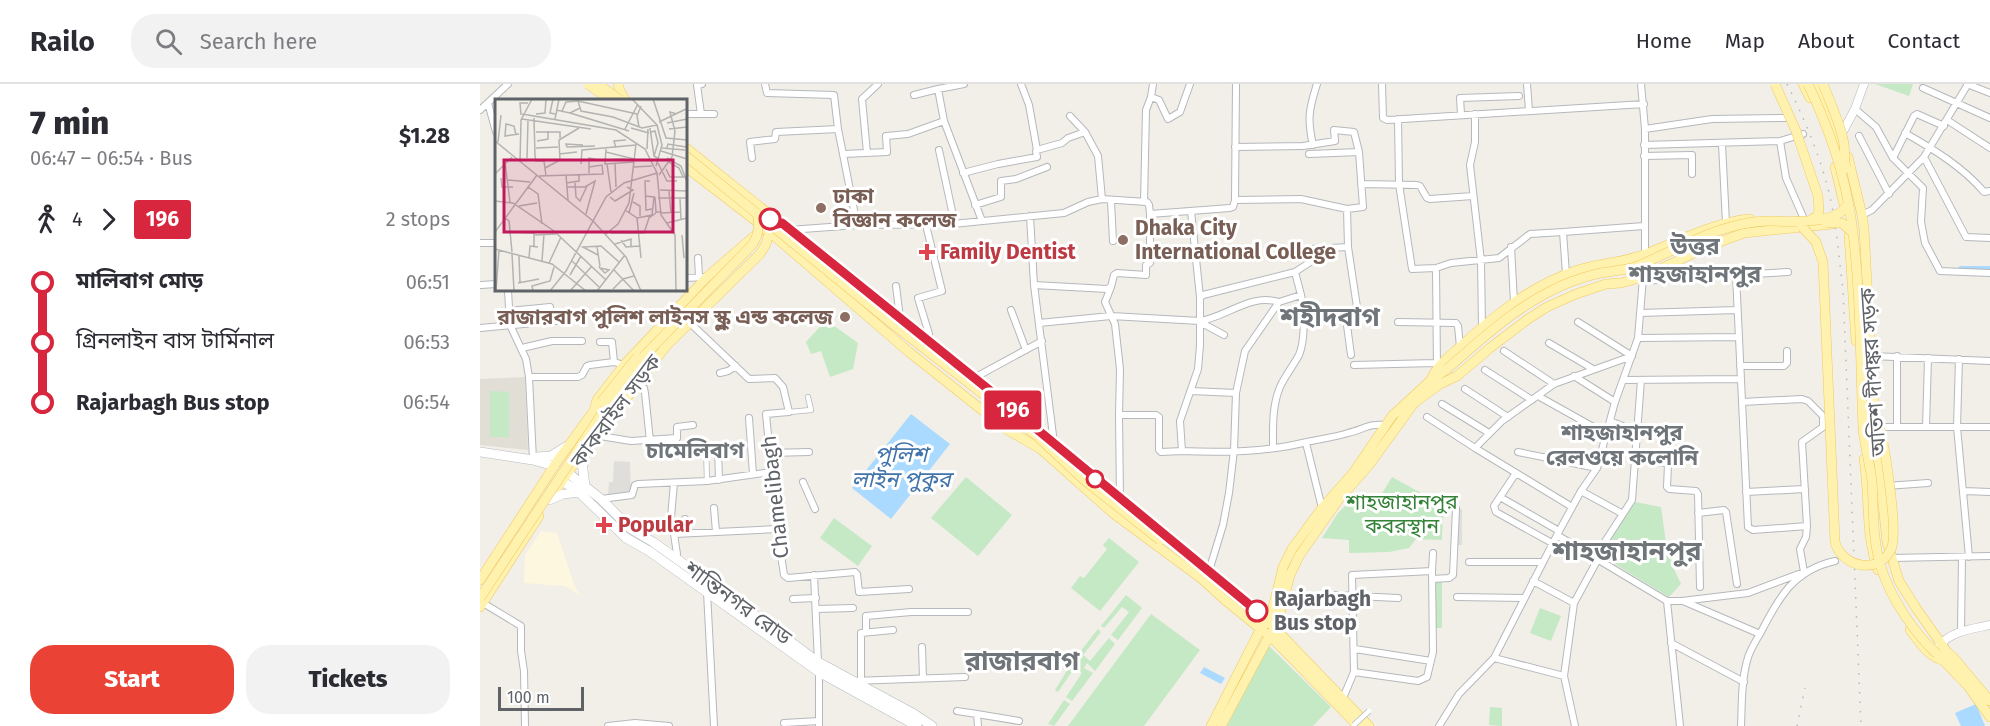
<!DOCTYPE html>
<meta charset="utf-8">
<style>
body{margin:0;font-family:"Fira Sans","Noto Sans Bengali",sans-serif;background:#f2f2f3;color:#2b2b33;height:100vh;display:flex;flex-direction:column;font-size:22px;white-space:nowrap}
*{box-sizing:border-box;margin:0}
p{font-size:20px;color:#7c7c81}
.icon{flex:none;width:33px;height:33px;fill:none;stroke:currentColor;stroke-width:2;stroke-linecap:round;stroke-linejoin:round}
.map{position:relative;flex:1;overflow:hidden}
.sheet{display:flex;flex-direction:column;background:#fff;width:480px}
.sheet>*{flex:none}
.badge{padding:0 12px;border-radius:4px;font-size:21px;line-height:39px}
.scale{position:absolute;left:18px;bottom:15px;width:86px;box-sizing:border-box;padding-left:6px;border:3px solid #5f6368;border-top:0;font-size:16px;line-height:21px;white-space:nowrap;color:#5f6368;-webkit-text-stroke:4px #fff;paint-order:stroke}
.map>.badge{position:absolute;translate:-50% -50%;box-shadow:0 0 0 3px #fff}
.legs{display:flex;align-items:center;gap:9px;height:66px;padding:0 30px;font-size:20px}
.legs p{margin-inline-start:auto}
.overview{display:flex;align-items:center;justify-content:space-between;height:102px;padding:0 30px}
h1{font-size:33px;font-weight:800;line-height:45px}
.cta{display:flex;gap:12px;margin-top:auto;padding:12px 30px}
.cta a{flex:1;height:69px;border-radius:24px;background:#ea4335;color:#fff;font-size:24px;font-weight:800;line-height:69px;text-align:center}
.cta a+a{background:#f2f2f3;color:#2b2b33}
ul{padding:0 30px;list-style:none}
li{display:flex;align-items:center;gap:21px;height:60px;font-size:22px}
li i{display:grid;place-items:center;width:9px;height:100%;margin:0 8px;background:currentColor}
li i::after{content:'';width:15px;height:15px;margin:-8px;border:4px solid;border-radius:50%;background:#fff}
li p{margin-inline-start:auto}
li:first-child i{background:linear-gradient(#0000 50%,currentColor 0)}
li:last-child i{background:linear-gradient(currentColor 50%,#0000 0)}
header{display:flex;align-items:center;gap:36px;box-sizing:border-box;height:84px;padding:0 30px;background:#fff;border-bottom:2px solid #e1e1e2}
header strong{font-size:28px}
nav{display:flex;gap:33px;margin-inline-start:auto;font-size:21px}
.search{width:420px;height:54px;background:#f2f2f3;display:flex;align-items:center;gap:15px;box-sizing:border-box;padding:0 21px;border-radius:24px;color:#7c7c81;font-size:22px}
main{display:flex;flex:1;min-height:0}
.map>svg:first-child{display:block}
</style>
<header>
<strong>Railo</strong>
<div class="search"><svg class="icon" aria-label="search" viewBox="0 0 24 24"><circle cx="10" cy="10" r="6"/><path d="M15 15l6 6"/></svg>Search here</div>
<nav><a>Home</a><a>Map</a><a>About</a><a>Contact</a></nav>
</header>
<main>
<section class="sheet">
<div class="overview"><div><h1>7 min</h1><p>06:47 – 06:54 · Bus</p></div><b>$1.28</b></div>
<div class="legs"><svg class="icon" aria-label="walk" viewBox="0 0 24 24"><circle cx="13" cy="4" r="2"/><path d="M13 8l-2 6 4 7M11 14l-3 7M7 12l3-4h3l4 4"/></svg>4<svg class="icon" aria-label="forward" viewBox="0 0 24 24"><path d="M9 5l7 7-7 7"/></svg><b class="badge" style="background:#d7263d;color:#fff">196</b><p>2 stops</p></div>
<ul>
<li><i style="color:#d7263d"></i><b>মালিবাগ মোড়</b><p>06:51</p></li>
<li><i style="color:#d7263d"></i><span>গ্রিনলাইন বাস টার্মিনাল</span><p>06:53</p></li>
<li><i style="color:#d7263d"></i><b>Rajarbagh Bus stop</b><p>06:54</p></li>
</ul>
<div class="cta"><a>Start</a><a>Tickets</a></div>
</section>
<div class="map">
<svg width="1510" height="642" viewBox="0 0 1510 642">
<rect width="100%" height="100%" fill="#f1efe8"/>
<path fill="#fef7e0" d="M61,447L77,449L95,503L101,512L85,502L44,499L45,471Z"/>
<path fill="#e0deda" d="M134,377L150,378L151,410L128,412L129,398H133Z
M976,425H982V461H976Z"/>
<path fill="#e1ded6" d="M45,293L48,366L0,361V295Z"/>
<path fill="#c5e8c5" d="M1395,0H1433L1429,12Z
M346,236L378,259L373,285L350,293L341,267L331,270L326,258Z
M10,307L29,308V353H10Z
M486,393L532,431L498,472L451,434Z
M912,393L963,421L962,456L936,455L929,464L909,468L869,469V456L842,454L858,429L873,414L895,421Z
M1155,418L1181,423L1187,466L1194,467L1193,483L1201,500L1189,513L1120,471Z
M354,434L392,462L378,482L340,454Z
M629,454L659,478L620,527L591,504L600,492L604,494L627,465L623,461Z
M955,497H962V544H954Z
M646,511L662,524L638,556L631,551L649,528L642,523L624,544L621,542Z
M1060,524L1081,532L1071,557L1050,549Z
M671,530L720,566L664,642H588Z
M618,545L621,548L603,571L610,577L629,554L635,560L615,587L607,579L604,584L613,589L592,617L586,613L602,589L595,583L578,608L575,606L591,580L595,582L602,572L599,569Z
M788,561L851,623L833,642H747Z
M584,616L590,620L574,642L568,640Z
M1010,623L1022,624V642L1009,641Z"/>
<path fill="#aadaff" d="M431,330L470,360L411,435L372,404Z
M724,583L745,594L741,600L720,589Z
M1496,620L1505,642H1481L1475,629Z"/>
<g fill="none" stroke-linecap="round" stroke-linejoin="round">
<path stroke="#aadaff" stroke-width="6" d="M1481,185H1510"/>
<g stroke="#b5b8bc" stroke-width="6">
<path id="pedestrian" d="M309,328L331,326L328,313
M226,362L227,397"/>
</g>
<g stroke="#b5b8bc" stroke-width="8">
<path id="minor" d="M285,0L287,9L354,11L358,45L377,141
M541,0L549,21L557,66L582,59L588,54L605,48
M673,0L671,13L679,16L688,35L700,28L710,0
M902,0L903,34L907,36L1164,20
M1047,0L1049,27
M1487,0L1510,9
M1443,4L1510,34
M434,11L458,5
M8,19L16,48
M1375,25L1396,43L1413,74L1443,104L1441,138L1445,159L1460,187L1510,189
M0,26L28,0
M206,30H234
M221,30L217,1L222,0
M981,30L980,14L1039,12
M995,30V58L990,81L1001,177L1002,243
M590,32L605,48L618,72L622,115
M918,35L919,100L932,185L956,184L971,179L1019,174L1050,150L1083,148
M1467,36L1510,64
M464,37L502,137
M1165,45L1232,35L1306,34
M1425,49C1453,65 1483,83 1504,108L1510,107
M1379,52L1409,110
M1300,57L1306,94L1324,135
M1242,60L1246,139
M833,61C827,35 829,25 837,0
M1164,61L1300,57L1323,50
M459,66L472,127L473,140
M387,69L382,15L398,0
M363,70L407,68L406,52L428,50L464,37L458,5L484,0
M829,70L879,68
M1164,72L1212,71V90
M1444,73L1486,153L1510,154
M272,74L270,58L295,55L296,48L358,45
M1413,74L1434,32L1437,30L1464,42
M483,89L518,80L557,73L556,67L557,66
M881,100L937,101L940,102L947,114L950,115L993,112
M755,116L756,0
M631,117L633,157
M664,118L666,26L671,13
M495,121L521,113V97L536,95L567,83
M867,125L868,163L877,223L876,226L867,230L866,234L871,271
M711,127L720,213
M1382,131L1392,126L1444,73L1488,0
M550,132L554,201L574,359
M446,141L462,207L438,214L449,250V257
M309,146L377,141L473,140L584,129L608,118L622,115L667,118L669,121L670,130L750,124L753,123L755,116L821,115L867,125L883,123L879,68L874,48L854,46L855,57L823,62L755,63
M0,159H16
M1031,163L1034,218
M218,174L219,193
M956,184L957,284
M815,188L832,177V165L868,163
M1308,188L1256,191L1268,443L1273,446L1327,442
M1086,190L1083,148L1164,142
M206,194L226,193
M1162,197L1256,191
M1,201L16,200
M554,201L627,205L631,203L634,191L637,189L666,191V181L670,179V130
M416,202L420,234
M631,203L625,218L635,240L640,285L639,331H676L679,333V366L681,368L702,367L700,337L718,285L720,261V237C747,233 770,209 799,218
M28,206L30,241L46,275L49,293L53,376
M531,226L546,266
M29,227L70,223
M1160,229L1257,226
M209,238L269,295L295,294L303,303L309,328L286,330L297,445L304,491L308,494L375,488L377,490L379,508L429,505
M720,238L744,251
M918,238L976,239L978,242L980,263
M559,239L631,232L720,237V214L723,211L815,188L821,211L799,218L765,267L756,309L754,366L749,409L743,441L729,487
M0,244L76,237
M1158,254L1258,253
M120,258H132L134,278
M1069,259L1113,285
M42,264L72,257H102
M1024,267L1074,300
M1391,272L1510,277
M1417,272V343
M1479,275L1477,343L1489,473
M874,281L955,279
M1260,282H1304L1307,279V267
M1005,286L1052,316
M240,289L248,287L256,282
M1094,292L1135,318
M49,293H98L102,291L107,282L110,281L134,278L144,281
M494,294L562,257
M1144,296L1260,295
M156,299L164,304L165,309L170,357
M985,305L1028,333
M711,307L756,309
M1058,312L1126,350
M962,320L1009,349
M639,331L640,415
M947,333L995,364L1022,337L1074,300L1152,272L1098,238
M269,334L273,390
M1130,337L1157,348
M1396,343H1510
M1446,343L1448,274
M114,351L151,357L197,354V343L213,341
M826,359L842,424
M232,362L238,364L239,396
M793,363C793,343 792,322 800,303C805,292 813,282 819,271C825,257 825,226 821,211
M995,364L1092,423
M702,367C743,369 787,368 827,358C841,355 855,353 868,349C882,346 890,339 904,341
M1038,368L1117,384
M290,369L329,368
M1155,376L1186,379L1188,380L1187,403L1189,405L1216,407L1218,410L1220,503
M1036,389L1014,422L1016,428L1072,459
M323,398L335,425
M194,399L191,433L194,450
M1406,402L1448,399
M1101,407L1143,430
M1484,407L1510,408
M1266,408L1325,405
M1020,413L1079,447
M121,415L152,411L155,401L158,400L227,397L291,388
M234,424L236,448
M1218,429L1244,426L1246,428L1257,500
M205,435L206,449
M1077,451L1187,517L1200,642
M1115,473L1152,416L1161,296
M194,474L197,470L194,450L297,445
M1411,474L1510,472
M989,478H1063
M952,487L953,568L947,593L938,597L874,588L872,491Z
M952,487L953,469
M334,491L338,578
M952,495L969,494L973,491L976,425
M1053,497L1094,519L1118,475
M227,508L234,642
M855,511L918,514
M977,513L1044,514
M313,515L336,514
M1187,517H1202L1268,509L1324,488L1320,465L1326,453L1327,442L1322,358L1343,343V332L1328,317L1322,315L1262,318
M1203,517L1280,550
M3,519L41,542V567L44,587L45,642
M1094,519L1084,592L1095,642
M336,525L373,524
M1481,547L1482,473
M386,548V532L431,528H488
M1191,559L1264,598
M442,563L443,594
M875,565L951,577
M1014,574L1084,592
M339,588V642
M381,596V549L413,546
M373,597L485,593
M863,614L874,588
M477,627L497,630
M304,639L339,637
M128,642L155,639L189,642
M498,642L497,630L539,637
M959,642L979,610L1014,574L1077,451L1101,407L1117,384L1135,318L1158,254L1165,170V45L1161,0
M1261,642C1262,621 1261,598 1267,577C1269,567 1276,557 1281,548C1299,513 1314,486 1355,477"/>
</g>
<g stroke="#b5b8bc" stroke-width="9">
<path id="tertiary" d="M1361,51L1375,25L1384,0
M1459,562C1471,547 1492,545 1510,541"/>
</g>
<g stroke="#b6babf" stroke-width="10">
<path id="secondary" d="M104,365L102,378L105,402
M0,368L53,376L74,382
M57,373L71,372L87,362
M88,389L121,415L151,445L173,458L264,523L338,578L434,630L452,642
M82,397L99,408L146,454L169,467L339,588L437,642
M69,416L83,410L99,408"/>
</g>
<g stroke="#f2c960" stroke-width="10">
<path id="primary" d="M138,0L140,7L145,16
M1323,0L1330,14
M1334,0L1354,46L1363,73
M206,64L465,270L782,531L889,642
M1368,73L1382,131L1384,145L1395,343L1407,458L1419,497L1436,524L1465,565
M206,83L285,144L429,268L526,345L559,364
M1355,83L1364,120
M1369,151L1376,257
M951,296C957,281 969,273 981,262C1015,231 1051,202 1095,187C1118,179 1143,179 1166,170C1195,158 1239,137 1270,135
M956,302L977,292L1010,264L1048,235L1067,223L1096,210L1126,200L1141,199L1163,193L1231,161L1264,149L1352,140
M114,327L117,316L144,281L227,193L279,148
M127,333L137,327L186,262L280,170L286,160L290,144
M555,360L634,430L722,495L745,516L793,555L878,642
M1384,375C1390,412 1385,450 1398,486
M78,403L130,328
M0,496L78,376L116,324
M0,523L59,432
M1430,546C1440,559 1448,573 1465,577
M1461,563L1473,573L1510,617
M1460,573L1488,602L1510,633
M731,642L778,550L792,528L803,483L812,465L842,424L873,389L912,332L951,296L967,285
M741,642L799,534L810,491L819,472L859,415L889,381L934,319L960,300"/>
</g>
<use href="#pedestrian" stroke="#fff" stroke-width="4.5"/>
<use href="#minor" stroke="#fff" stroke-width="6"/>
<use href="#tertiary" stroke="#fff" stroke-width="8"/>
<use href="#secondary" stroke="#fff" stroke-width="9"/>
<use href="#primary" stroke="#fff2af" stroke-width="9"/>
<path stroke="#b6b7b8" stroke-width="1.5" stroke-dasharray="1.5 8" stroke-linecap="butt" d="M1307,0C1325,36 1341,74 1350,113C1357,144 1359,175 1363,206L1381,642
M1317,642L1325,604"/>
<g stroke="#b5b8bc" stroke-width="6" stroke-linecap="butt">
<path id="pedestrian-bridge" d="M874,641L889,627"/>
</g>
<g stroke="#f2c960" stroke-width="10" stroke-linecap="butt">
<path id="primary-bridge" d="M108,0L130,16
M118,0L140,16
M1295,0L1316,47L1338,112L1339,127L1337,132L1331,136
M1328,0C1348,42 1364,87 1371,134C1381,203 1380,274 1383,343C1384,361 1390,379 1392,397C1394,426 1392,455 1401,483C1410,513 1434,549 1457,570
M1343,0C1350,18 1359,37 1363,55C1366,65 1363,74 1366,84
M206,72L414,241L557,352L603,395L680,456
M1346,139H1362L1372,148
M1322,143L1336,158L1343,178L1355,458C1362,484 1400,491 1411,465C1419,450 1404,356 1398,338C1396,333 1393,330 1389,327
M967,285C1006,251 1043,216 1093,197C1105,193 1116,189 1128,188C1137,186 1147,186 1155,183C1199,165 1240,138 1288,137C1309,137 1359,142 1368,119
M121,318L157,273
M1389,324L1391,358
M0,514L123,328L164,272L272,161C279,151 280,141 277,129"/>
</g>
<use href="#pedestrian-bridge" stroke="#fff" stroke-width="4.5"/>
<use href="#primary-bridge" stroke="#fff2af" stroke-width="9"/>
</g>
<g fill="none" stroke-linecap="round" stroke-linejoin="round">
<g stroke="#fff" stroke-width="14">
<path id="line-1" d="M290,135V142L302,139L513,309L777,527"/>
</g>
<use href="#line-1" stroke="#d7263d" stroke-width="9"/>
</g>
<g fill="#8d6e63" stroke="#fff" stroke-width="2">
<circle cx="341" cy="124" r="6"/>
<circle cx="643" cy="156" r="6"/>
<circle cx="365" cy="233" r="6"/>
</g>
<g fill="#fff" stroke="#d7263d" stroke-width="3">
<circle cx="290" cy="135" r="10"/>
<circle cx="615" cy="395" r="8"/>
<circle cx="777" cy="527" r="10"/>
</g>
<g fill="#e0444e" stroke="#fff" stroke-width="2">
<path d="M444 159h6v6h6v6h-6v6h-6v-6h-6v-6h6z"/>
<path d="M121 432h6v6h6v6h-6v6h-6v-6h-6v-6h6z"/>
</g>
<g text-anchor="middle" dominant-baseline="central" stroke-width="6" stroke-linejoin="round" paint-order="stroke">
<g font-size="21" font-weight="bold" fill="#785e54" stroke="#fff" text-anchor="start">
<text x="353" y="112">ঢাকা<tspan x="353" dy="24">বিজ্ঞান কলেজ</tspan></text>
<text x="655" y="144">Dhaka City<tspan x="655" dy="24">International College</tspan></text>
<text x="353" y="233" text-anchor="end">রাজারবাগ পুলিশ লাইনস স্কুল এন্ড কলেজ</text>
</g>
<g font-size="21" font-weight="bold" fill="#be3a42" stroke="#fff" text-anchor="start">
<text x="460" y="168">Family Dentist</text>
<text x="138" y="441">Popular</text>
</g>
<g font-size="21" fill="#5f6368" stroke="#fff">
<text transform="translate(1393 288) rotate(-94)">অতিশ দীপঙ্কর সড়ক</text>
<text transform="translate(136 327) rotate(-53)">কাকরাইল সড়ক</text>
<text transform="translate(295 413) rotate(-96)">Chamelibagh</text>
<text transform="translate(258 519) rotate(36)">শান্তিনগর রোড</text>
</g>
<g font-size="21" fill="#348238" stroke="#fff">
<text x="922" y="418">শাহজাহানপুর<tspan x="922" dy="24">কবরস্থান</tspan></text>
</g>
<g font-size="21" font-weight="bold" fill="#5f6368" stroke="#fff" text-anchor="start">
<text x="794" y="515">Rajarbagh<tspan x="794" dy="24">Bus stop</tspan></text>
</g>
<g font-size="22" font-weight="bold" fill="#70757a" stroke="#fff">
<text x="1142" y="348">শাহজাহানপুর<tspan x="1142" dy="25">রেলওয়ে কলোনি</tspan></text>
<text x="215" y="366">চামেলিবাগ</text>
</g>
<g font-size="22" font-style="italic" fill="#4174aa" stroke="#fff">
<text x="421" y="370">পুলিশ<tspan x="421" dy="25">লাইন পুকুর</tspan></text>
</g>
<g font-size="24" font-weight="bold" fill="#70757a" stroke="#fff">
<text x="1215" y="162">উত্তর<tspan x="1215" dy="28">শাহজাহানপুর</tspan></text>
</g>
<g font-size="27" font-weight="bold" fill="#70757a" stroke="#fff">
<text x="850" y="233">শহীদবাগ</text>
<text x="1147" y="467">শাহজাহানপুর</text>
<text x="542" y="577">রাজারবাগ</text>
</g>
</g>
<g transform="translate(15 15)">
<rect width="192" height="192" fill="#f1efe8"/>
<path fill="none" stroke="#b3b3b1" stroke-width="1.5" d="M58,0L55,14L60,15M137,0L162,26L167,46L161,67M158,0L171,39L192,41M83,2L86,12L118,18L147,29L162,26M61,11L75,14L85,9M67,12L71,3L83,2L142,15M75,14L134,32M27,15L121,31L150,50L162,74L166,116L180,136L181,192M41,15L50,14L51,0M26,16L25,4H33M39,19L40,57M27,20L96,30M60,20L64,0M164,23L191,10M172,24L192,20M144,28L142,17L146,7M136,29L154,34M155,29L159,57L164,60M130,30L143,5M174,30L192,28M41,33H65V39M156,33L160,32L163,44L159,57M21,36L19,27L11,25L10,37L24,35M0,42L98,122L131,158L146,192M42,42L53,40V32M3,43L6,16M88,46L71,45L72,48L100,47M41,49L63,48M121,49L119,42L131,41M167,49L190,51M172,49L173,45L191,48M111,50L110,65L139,63M152,50L153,30M166,52L192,60M111,53L139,60M64,55L82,53M40,57L41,62H49L51,77M32,59L33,21M172,59L186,67L192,83M110,61L130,60M10,63L15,103M25,63L26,21L37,0M174,63L184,69L188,78M120,64L121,88M163,64L172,82H182M86,65L87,51L141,46M112,65L116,93M139,68L157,67M50,69L65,61L64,41L84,29M171,70L175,78H191M94,74V59L103,61M0,75L17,58M71,76L73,101M164,76L177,58L180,32L175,13L182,15M44,77L108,75L107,66L94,68M6,79L7,88H18M12,81L35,83M155,82H150L151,111L157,110M71,84L84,82V76M80,84L81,98L85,102L92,87M33,88L43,95L47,125M72,88H90L100,82L91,115M165,91L192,92M174,92L176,114M115,98L120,102L138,91L132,88M160,98L161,113H167M163,99H192M185,100L186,120M0,102L18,104L59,132L111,181M138,103L145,107V117M24,107L42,104M130,111L142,119L146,159M134,114L139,94M167,114L185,113M10,119L14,122L17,153M142,119L157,116L159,98L150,97M172,124L192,119M0,133L42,76M14,133L39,134V148M116,134H149L154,119L161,114M111,135L123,125L134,104L141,45M40,136L61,135M187,136L189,159M126,141L131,148L145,147M120,145L136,140V147M102,148L105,167M0,150L57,165L91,192M17,155L19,192M103,156L88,148L106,147L124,163M24,157L25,184M34,159L35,147L43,148M47,162L49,135M77,162L104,188M54,164L66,138M104,167L105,169L110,174L114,171L105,169M119,171L139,192M75,176L86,157M23,184L44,180M118,190L128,180L139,177M1,192L4,151M38,192L37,187L55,182L59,168M55,192L71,172L111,98L129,84L162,74M75,192L97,167M102,192L130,156"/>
<path fill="#c2185b" fill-opacity="0.15" stroke="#c2185b" stroke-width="3" d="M9,61H178V133H9Z"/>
<rect width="192" height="192" fill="none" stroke="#5f6368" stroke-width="3"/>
</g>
</svg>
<div class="scale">100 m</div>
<b class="badge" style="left:533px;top:326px;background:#d7263d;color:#fff">196</b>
</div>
</main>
